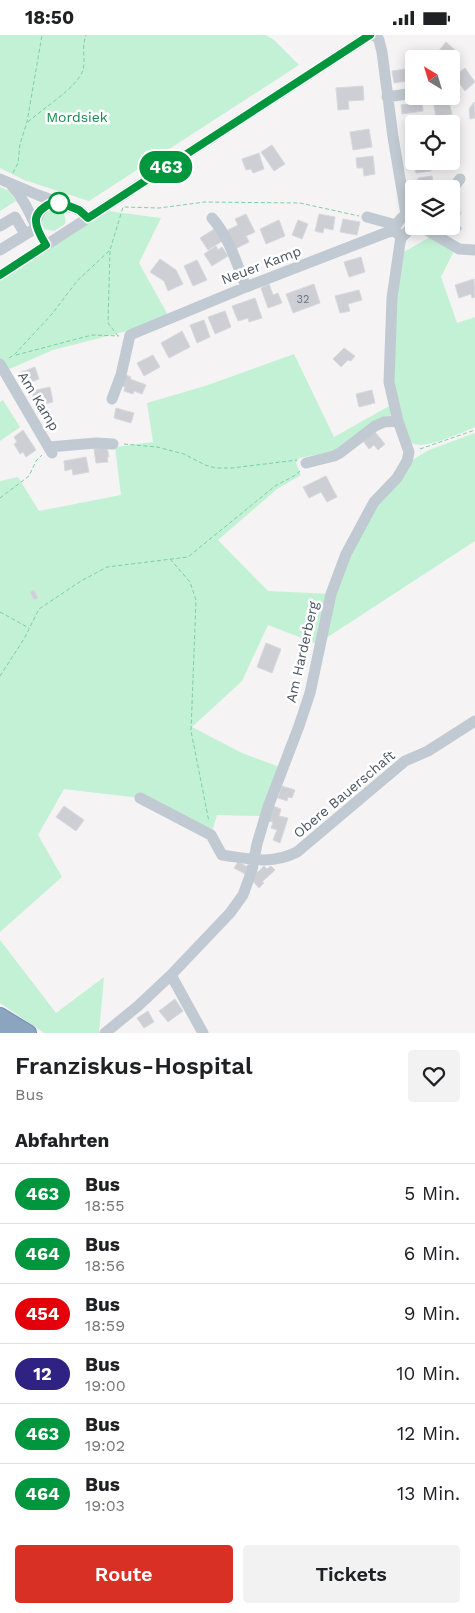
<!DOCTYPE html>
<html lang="de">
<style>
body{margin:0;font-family:"Work Sans",sans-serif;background:#f2f2f2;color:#202124;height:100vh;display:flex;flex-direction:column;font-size:19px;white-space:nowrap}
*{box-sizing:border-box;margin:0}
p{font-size:16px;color:#757577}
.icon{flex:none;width:28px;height:28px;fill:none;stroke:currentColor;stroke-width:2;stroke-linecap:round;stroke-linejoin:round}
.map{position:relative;height:998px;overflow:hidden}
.sheet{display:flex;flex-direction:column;background:#fff;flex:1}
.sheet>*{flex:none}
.badge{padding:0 10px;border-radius:16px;font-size:18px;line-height:32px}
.needle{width:32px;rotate:322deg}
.fabs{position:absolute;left:405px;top:15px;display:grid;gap:10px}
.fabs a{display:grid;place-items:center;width:55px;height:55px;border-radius:5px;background:#fff;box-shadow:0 2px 12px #0003;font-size:25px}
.map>.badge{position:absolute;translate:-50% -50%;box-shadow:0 0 0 2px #fff}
h2{padding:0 15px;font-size:19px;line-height:45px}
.round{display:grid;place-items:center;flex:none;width:52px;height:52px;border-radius:5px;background:#f2f2f2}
.head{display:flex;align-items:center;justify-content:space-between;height:85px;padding:0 15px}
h1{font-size:24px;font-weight:600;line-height:38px}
.cta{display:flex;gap:10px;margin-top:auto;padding:10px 15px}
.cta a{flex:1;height:58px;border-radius:5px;background:#d93025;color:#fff;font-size:20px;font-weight:600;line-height:58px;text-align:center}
.cta a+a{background:#f2f2f2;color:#202124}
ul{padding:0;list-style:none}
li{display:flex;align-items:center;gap:15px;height:60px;padding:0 15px;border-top:1px solid #e0e0e0}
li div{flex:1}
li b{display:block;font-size:19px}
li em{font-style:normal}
li .badge{min-width:55px;font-weight:700;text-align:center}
.status{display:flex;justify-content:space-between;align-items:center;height:35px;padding:0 25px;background:#fff;direction:ltr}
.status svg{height:14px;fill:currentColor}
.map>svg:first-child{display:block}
</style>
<div class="status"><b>18:50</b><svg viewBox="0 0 49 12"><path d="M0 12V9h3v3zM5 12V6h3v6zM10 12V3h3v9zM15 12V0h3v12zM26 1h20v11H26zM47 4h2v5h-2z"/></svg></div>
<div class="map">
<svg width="475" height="998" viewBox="0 0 475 998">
<rect width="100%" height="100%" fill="#f5f3f3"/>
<path fill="#c3f1d5" d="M0,0H266L274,5L299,30L89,166L24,145L0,133Z
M0,152L9,156L16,166L0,176Z
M56,171C64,175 66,179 65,189L54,196L44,194L41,186L42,179Z
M108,176L161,183L139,228L168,280L123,297L53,315L7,335L0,324V246Z
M430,202L454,216L441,242L457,288L475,282V392C463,397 426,414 414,409C410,408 409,404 407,400L391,347L395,263L402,218Z
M294,319L334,402L391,370L393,379L335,416L299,423L296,428L301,440L277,454L218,505L268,556L331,559L374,467L412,425L429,415L475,398V506L317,609L268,590L242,646L192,692L242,718L280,732L260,781L217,780L211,800L140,763L64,754L38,800L62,842L0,897V446L18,442L39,476L121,460L115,412L153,407L147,368L205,351Z
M3,365L20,392L0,406V367Z
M0,905L56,978L104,942L99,998H44L0,968Z"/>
<path fill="#cdcfd5" stroke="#d7d9de" d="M446,7L455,15L448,24L438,17Z
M433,20V24H419L418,21Z
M412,33L414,45L394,48L392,36Z
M465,33L475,47L465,56L454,41Z
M363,51L364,65L348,66L349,74L338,75L336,53Z
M448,63L452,79L436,82L433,66Z
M422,67L423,76L402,79L401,70Z
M474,67L475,83L470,84L469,74Z
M369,94L372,112L353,115L350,97Z
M455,99L457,114L451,115V100Z
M272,110L285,129L274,136L261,117Z
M259,118L264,134L253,138L251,134L246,135L242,124Z
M373,121L375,139L364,141L363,133H357L356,123Z
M430,128L431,136L416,138L415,130Z
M432,141L434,154H419L418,143Z
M451,173L461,177L457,188L462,193L457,200L440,191H451Z
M246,179L255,197L246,201L249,207L235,214L226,196L238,190L235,184Z
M319,179L335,182L333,195L324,193L323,198L315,196Z
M343,184L360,187L357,200L340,197Z
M279,185L285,201L266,209L260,194Z
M298,185L308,189L302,204L292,200Z
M216,193L224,205L208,215L200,203Z
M216,211L218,215L222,212L228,221L212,231L204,219Z
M361,222L365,237L349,242L344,227Z
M160,224L176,235L183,249L168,256L164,246L150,237Z
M197,225L207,245L193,251L184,231Z
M474,244L475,262L472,263L471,259L459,263L455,250Z
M269,249L273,260L278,258L282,268L268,273L261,253Z
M314,249L320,268L293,278L286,259Z
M359,255L362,265L348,269L350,276L340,278L335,261Z
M255,263L262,283L249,287L248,283L238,286L232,271Z
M225,276L231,292L215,299L208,282Z
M204,285L210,302L197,308L190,290Z
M182,296L190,312L169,323L161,308Z
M344,313L355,321L351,326L348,325L341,332L333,324Z
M153,320L160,332L144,341L137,328Z
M35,332L39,344L23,350L19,338Z
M126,340L131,342L130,344L146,350L142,359L134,356L133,359L124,356L125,352L122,351Z
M50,352L53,367L36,371L32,356Z
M372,355L375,368L359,372L356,359Z
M116,373L134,378L131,388L114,383Z
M23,395L36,415L26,422L23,417L20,419L14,409L17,407L14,402Z
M375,397L385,409L378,415L374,410L369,414L363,406Z
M107,412L109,422H107L108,427L96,428L94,414Z
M86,422L89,437L73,440L72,434L65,436L64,426Z
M326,441L337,462L327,467L321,457L309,463L303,452Z
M34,555L38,563L34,565L30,557Z
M266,608L281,614L272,638L257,632Z
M282,751L295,755L292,763L288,762L287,766L278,763Z
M64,771L84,785L76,796L56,782Z
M273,771L281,774L279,781L288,783L280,808L273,805L277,795L271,793L273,787L268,786Z
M238,827L248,832L245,839L234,833Z
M264,831L267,834L271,831L275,835L262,847L264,848L259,853L251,844Z
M175,964L183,976L168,987L159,976Z
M148,976L154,987L144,993L137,983Z"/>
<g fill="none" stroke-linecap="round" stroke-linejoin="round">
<g stroke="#7690ad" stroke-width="18">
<path id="highway" d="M0,981L28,998
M0,996L4,998"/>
</g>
<path stroke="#7ad0a6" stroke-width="1" stroke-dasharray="4 2.5" stroke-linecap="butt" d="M28,87C42,74 78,52 83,35C86,24 81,14 86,0
M13,138L18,128L20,109L27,87L42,0
M110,216L108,288L118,301
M16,320L92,300L119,301
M9,323L14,320L52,279L77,246L110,215L123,172L159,173L205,167L300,168L359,181
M124,409L157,412L184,419L205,430L216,433H232L297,425
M420,414L475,395
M0,463L29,441L36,426L42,420
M170,524L190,547L196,565L191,696L209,787
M0,577L29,593
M0,641L24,604L39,574L81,546L107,532L188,522L275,451L294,441L300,436"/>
<path stroke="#c1cad2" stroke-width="11" d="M375,0L379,5L382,17L393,102L406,179
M387,62L414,58
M0,144L38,160L79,175L88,183
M12,151C28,168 34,191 46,210
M451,156L460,144
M367,182L396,190
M414,182L408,179C402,181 395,189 395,196L399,200L403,201L414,190
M212,183C229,202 237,229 246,252
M0,191L15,182L25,199
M420,191L459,214L475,215
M36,193C36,178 42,172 55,166
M0,215L36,193
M0,240L370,0
M0,329L52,418
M112,364L121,340L130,300L246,252L388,197L395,196
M49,412L96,408L113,409
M306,428L334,421L340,418L375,391L384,387L398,386
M140,763L211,800L222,820C250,824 271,830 297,817L405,726L428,716L475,686
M171,940L203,998
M105,998L138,971L171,940L230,878L243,860L252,835L257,809L268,772L299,691L310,658L331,559L346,519L374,467L397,443L407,426L409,417L398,386L389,347L392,263L401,201"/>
<use href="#highway" stroke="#8ba5c1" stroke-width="16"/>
</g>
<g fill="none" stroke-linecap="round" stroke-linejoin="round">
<g stroke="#fff" stroke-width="11">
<path id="line" d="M0,240L46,210C33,189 29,177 56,166L79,175L88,183L370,0"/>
</g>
<use href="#line" stroke="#00963e" stroke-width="8"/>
</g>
<circle fill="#fff" stroke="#00963e" stroke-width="2.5" cx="59" cy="168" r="10"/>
<g text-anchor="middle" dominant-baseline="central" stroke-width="5" stroke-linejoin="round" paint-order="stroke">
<g font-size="11" fill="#6b747e">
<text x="303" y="264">32</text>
</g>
<g font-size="14" fill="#17864f" stroke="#fff">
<text x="77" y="82">Mordsiek</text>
</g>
<g font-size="14" fill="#4a5661" stroke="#fff">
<text transform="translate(261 230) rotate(-21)">Neuer Kamp</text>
<text transform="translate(39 366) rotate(59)">Am Kamp</text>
<text transform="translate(302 617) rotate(-77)">Am Harderberg</text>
<text transform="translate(344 759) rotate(-40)">Obere Bauerschaft</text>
</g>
</g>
</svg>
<div class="fabs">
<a><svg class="needle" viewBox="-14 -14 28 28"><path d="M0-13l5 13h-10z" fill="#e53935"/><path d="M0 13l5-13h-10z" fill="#757577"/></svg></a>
<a><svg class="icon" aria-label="locate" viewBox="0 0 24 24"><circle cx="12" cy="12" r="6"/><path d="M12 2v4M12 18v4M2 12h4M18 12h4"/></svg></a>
<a><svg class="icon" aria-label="layers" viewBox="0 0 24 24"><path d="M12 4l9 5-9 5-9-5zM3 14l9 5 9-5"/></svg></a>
</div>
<b class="badge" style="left:166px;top:132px;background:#00963e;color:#fff">463</b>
</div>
<section class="sheet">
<div class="head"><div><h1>Franziskus-Hospital</h1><p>Bus</p></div><a class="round"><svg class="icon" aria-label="heart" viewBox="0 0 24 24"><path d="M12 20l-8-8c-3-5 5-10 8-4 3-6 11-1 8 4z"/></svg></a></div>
<h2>Abfahrten</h2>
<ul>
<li><span class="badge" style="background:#00963e;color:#fff">463</span><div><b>Bus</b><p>18:55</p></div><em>5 Min.</em></li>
<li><span class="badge" style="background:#00963e;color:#fff">464</span><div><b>Bus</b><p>18:56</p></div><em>6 Min.</em></li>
<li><span class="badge" style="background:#e3000b;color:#fff">454</span><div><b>Bus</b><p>18:59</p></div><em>9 Min.</em></li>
<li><span class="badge" style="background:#2e2382;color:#fff">12</span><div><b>Bus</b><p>19:00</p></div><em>10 Min.</em></li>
<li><span class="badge" style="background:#00963e;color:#fff">463</span><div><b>Bus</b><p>19:02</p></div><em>12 Min.</em></li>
<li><span class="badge" style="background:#00963e;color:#fff">464</span><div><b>Bus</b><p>19:03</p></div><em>13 Min.</em></li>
</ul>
<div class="cta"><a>Route</a><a>Tickets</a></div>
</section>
